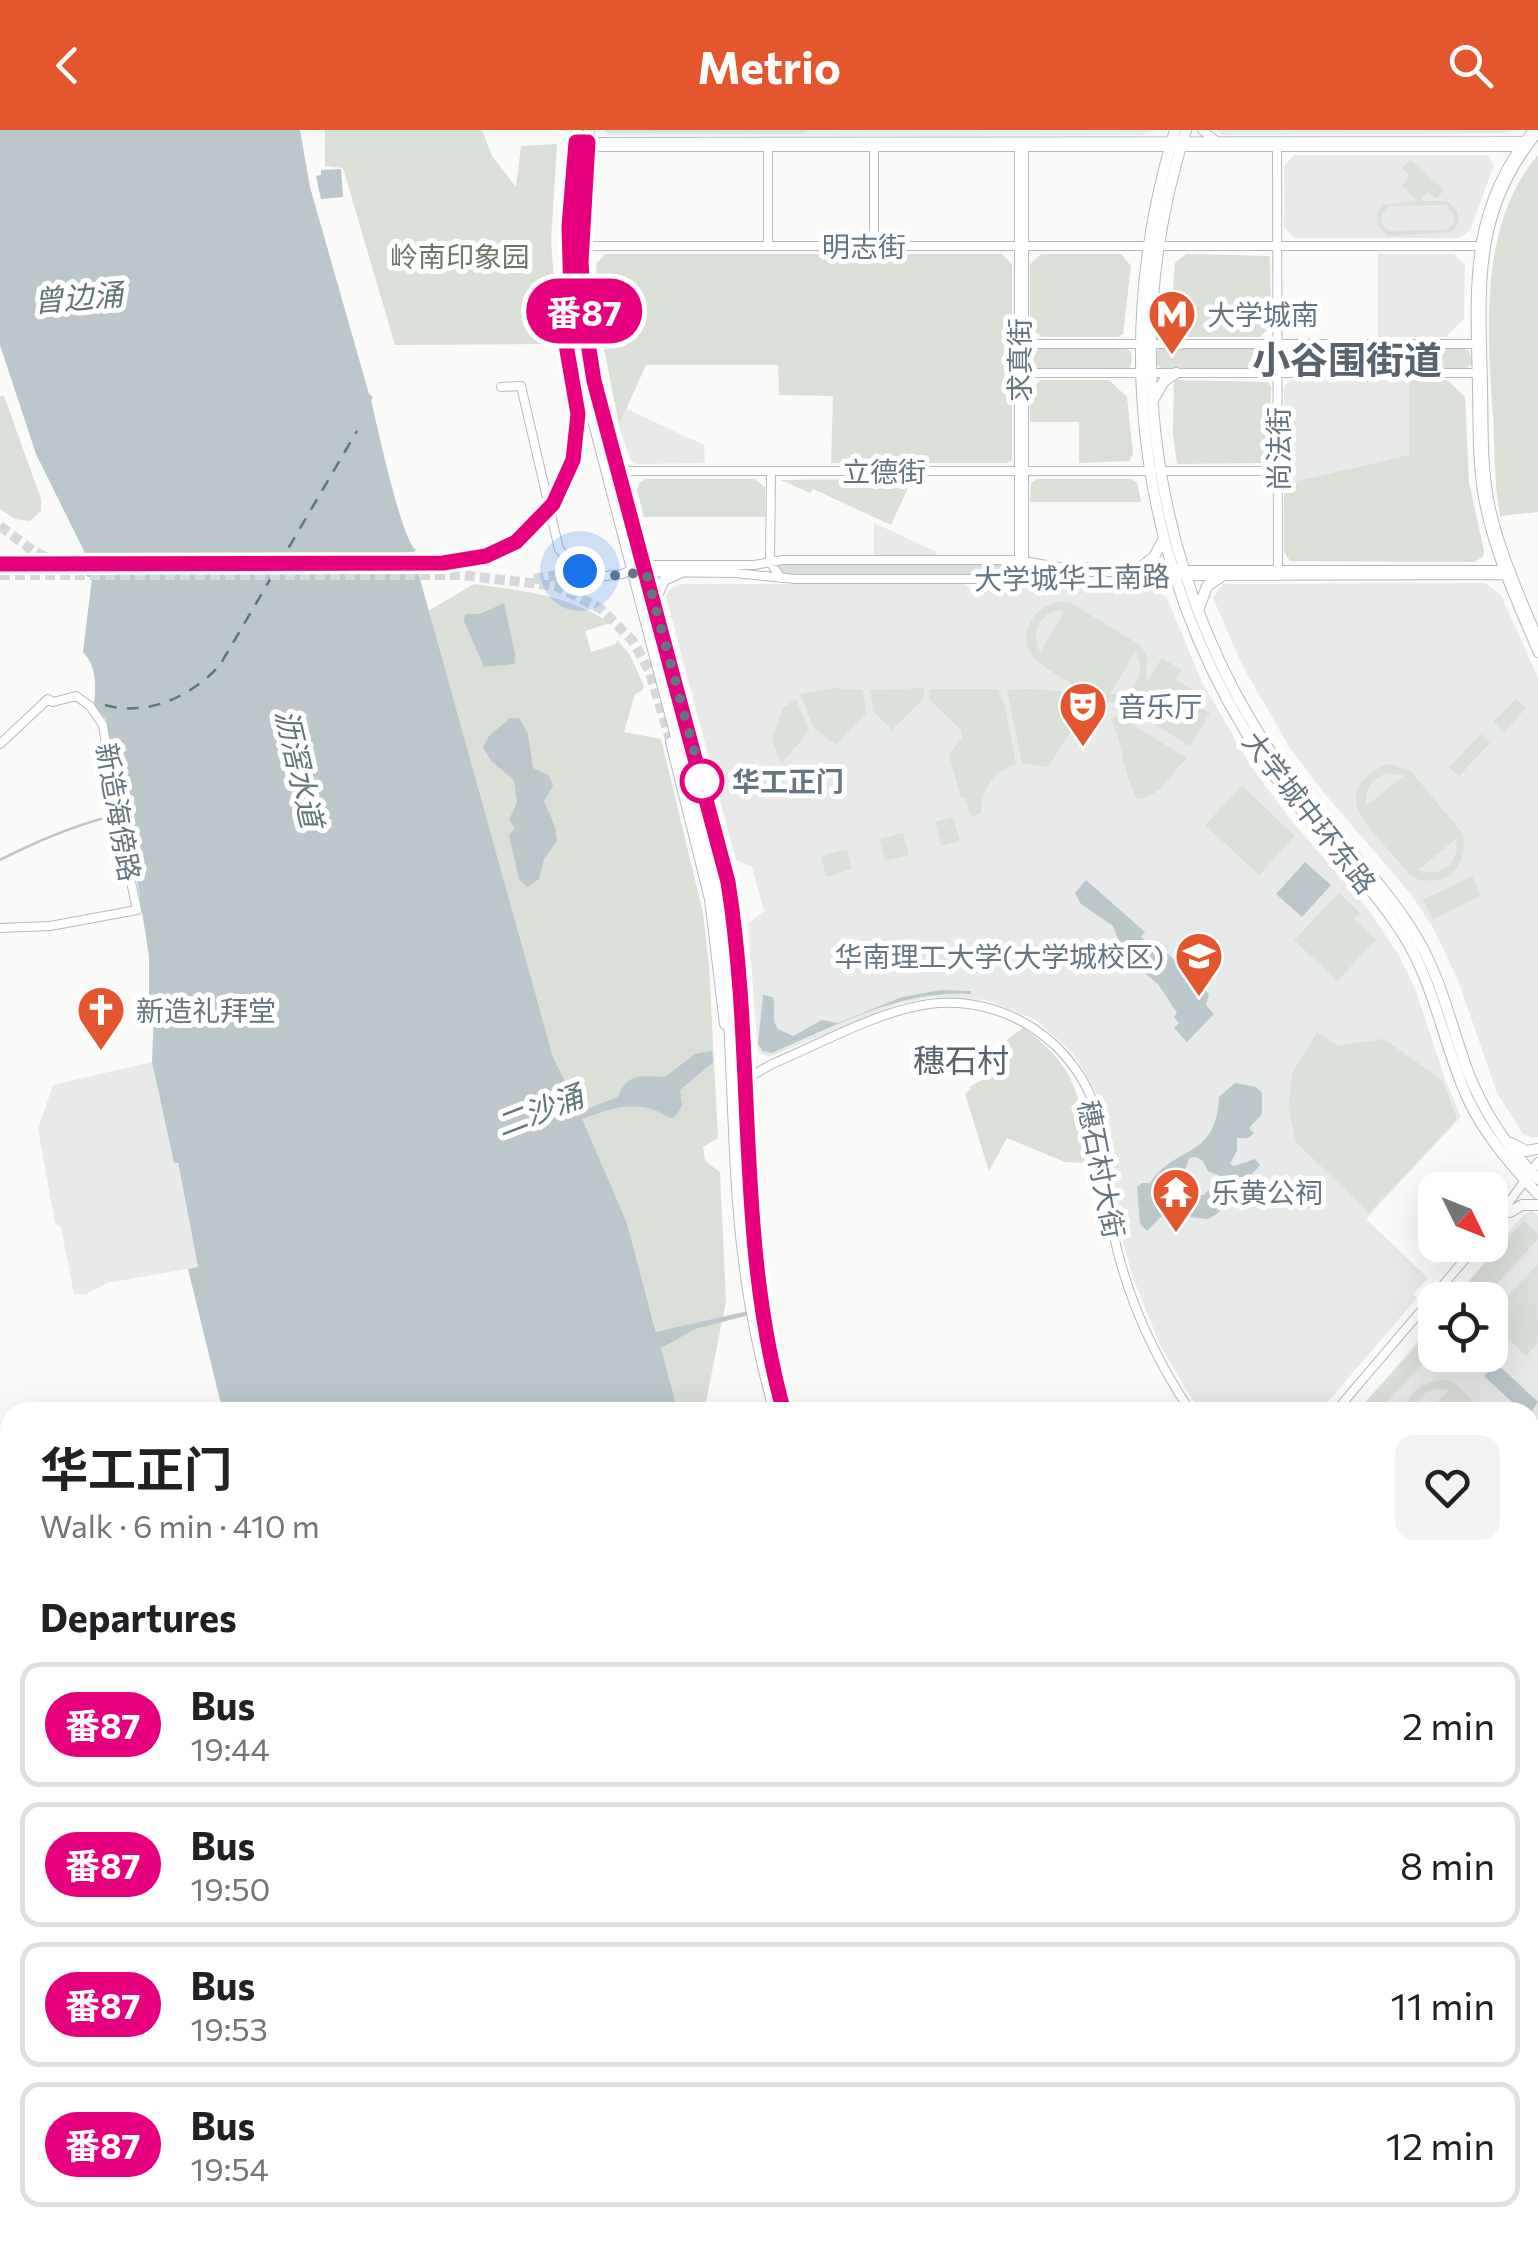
<!DOCTYPE html>
<meta charset="utf-8">
<style>
body{margin:0;font-family:Commissioner,"Noto Sans SC",sans-serif;background:#f2f2f2;color:#202124;height:100vh;display:flex;flex-direction:column;font-size:38px;white-space:nowrap}
*{box-sizing:border-box;margin:0}
p{font-size:32px;color:#757577}
.icon{flex:none;width:55px;height:55px;fill:none;stroke:currentColor;stroke-width:2;stroke-linecap:round;stroke-linejoin:round}
.map{position:relative;flex:1;overflow:hidden}
.side{position:absolute;left:0px;top:1272px;width:1540px;height:842px;display:flex;flex-direction:column;background:#fff;border-radius:30px 30px 0 0;box-shadow:0 10px 40px #0002}
.side>*{flex:none}
.badge{padding:0 20px;border-radius:32px;font-size:35px;line-height:65px}
.needle{width:65px;rotate:133deg}
.buttons{position:absolute;left:1418px;top:1042px;display:grid;gap:20px}
.buttons a{display:grid;place-items:center;width:90px;height:90px;border-radius:20px;background:#fff;box-shadow:0 10px 40px #0002;font-size:50px}
.you{position:absolute;width:50px;height:50px;margin:-25px;border:8px solid #fff;border-radius:50%;background:#1a73e8;box-shadow:0 0 0 15px #1a73e833}
.map>.badge{position:absolute;translate:-50% -50%;box-shadow:0 0 0 5px #fff}
h2{padding:0 40px;font-size:38px;line-height:90px}
.round{display:grid;place-items:center;flex:none;width:105px;height:105px;border-radius:20px;background:#f2f2f2}
.headline{display:flex;align-items:center;justify-content:space-between;height:170px;padding:0 40px}
h1{font-size:48px;font-weight:700;line-height:75px}
ul{padding:0;list-style:none}
li{display:flex;align-items:center;gap:30px;height:125px;margin:0 20px 15px;padding:0 20px;border:5px solid #e0e0e0;border-radius:20px}
li div{flex:1}
li b{display:block;font-size:38px}
li em{font-style:normal}
li .badge{min-width:110px;font-weight:700;text-align:center}
header{display:flex;justify-content:space-between;align-items:center;height:130px;padding:0 40px;background:#e4572e;color:#fff;font-size:45px;font-weight:700}
.map>svg:first-child{display:block}
</style>
<header><svg class="icon" aria-label="back" viewBox="0 0 24 24"><path d="M15 5l-7 7 7 7"/></svg>Metrio<svg class="icon" aria-label="search" viewBox="0 0 24 24"><circle cx="10" cy="10" r="6"/><path d="M15 15l6 6"/></svg></header>
<div class="map">
<svg width="1538" height="2113" viewBox="0 0 1538 2113">
<rect width="100%" height="100%" fill="#fafaf8"/>
<path fill="#e8e9e9" d="M602,0H1156L1141,5L938,6L609,5Z
M1217,0H1513L1506,3L1223,5Z
M1294,25H1488L1494,35L1470,100L1459,108H1294L1284,97V36Z
M1378,124H1454L1465,135L1464,189L1446,207H1378Z
M1290,250H1409V325L1284,354V257Z
M627,279L704,315L705,333L637,334L630,330L619,295Z
M874,393L937,422L936,425H874Z
M1485,453L1501,465L1538,548V1007L1533,1008L1523,1004L1497,963L1458,850L1432,796L1410,763L1325,664L1290,618L1243,537L1213,468L1223,454Z
M680,454H964L975,462L987,461L992,454H1147L1167,468L1201,550L1250,635L1291,690L1368,779L1398,824L1416,861L1445,949L1461,987L1366,1089L1428,1148L1413,1164L1417,1168L1319,1282H1200L1161,1217L1132,1145L1120,1099L1107,996L1099,968L1073,923L1036,890L986,870L932,867L898,874L769,927L758,922L748,794L764,781L752,737L736,730L666,466L671,458Z
M152,932L174,1032H177L198,1137L107,1153L85,1165L74,1164L61,1098L55,1093L38,999L53,955Z
M1531,1081L1538,1085V1305L1530,1324V1282H1358L1435,1191V1225H1490V1170H1453L1523,1085Z
M1538,1360V1612L1530,1613V1380Z
M10,1416V1956L0,1959V1420Z"/>
<path fill="#dadfd7" fill-rule="evenodd" d="M325,0H482L492,26L516,57L521,16L557,14L551,111L559,214L395,215L343,38L325,36Z
M604,0H809L802,4L611,3Z
M1538,25V382L1500,386C1494,352 1495,320 1493,286C1487,202 1479,93 1538,25Z
M1410,30L1444,60L1436,69L1428,62L1420,71H1447L1457,80L1459,92L1452,102L1388,106L1378,96L1377,84L1383,75L1418,71L1402,56L1410,46L1402,38ZM1446,75L1455,87L1453,95L1446,100L1389,101L1382,94L1381,85L1389,76Z
M605,124H1002L1012,135V330L1007,333H831L833,266L779,265L778,235H646L619,295L601,203L596,134Z
M1041,124H1121L1131,136L1123,204L1118,207H1041L1030,196V134Z
M1186,124L1270,126L1271,196L1260,207H1182L1170,202L1175,133Z
M1034,218H1124L1131,221L1132,230L1129,238L1123,239L1034,240L1027,235V227Z
M1158,218H1264L1272,222L1274,229L1271,236L1263,239H1162L1155,233Z
M1293,218L1465,219L1469,221L1473,233L1465,240L1291,239L1283,235L1282,225Z
M1041,250H1109L1127,267L1133,323L1130,331L1079,333V292H1030V260Z
M1174,250L1268,252L1271,257L1269,330L1262,333L1177,334L1173,303Z
M1409,250H1447L1465,267L1469,352L1484,421L1483,427L1474,432L1290,431L1284,422V354L1409,325Z
M0,266H4L41,369V381L30,391L15,389L0,379Z
M754,349L765,357V387H644L637,360L640,352L647,349Z
M912,349L891,395L813,359L810,363L781,350Z
M1037,349H1131L1137,352L1141,372H1030L1031,353Z
M782,432H1006V447H792L781,444L776,438Z
M474,454C524,461 568,465 610,493L585,501L591,522L616,514L617,510L630,525L644,556L642,561L635,564L624,602L661,609L703,783L709,835L718,1008L703,1017L705,1031L720,1042L726,1171L704,1282H678L627,1093L545,907L428,481Z
M644,454L716,726L713,724L641,455Z
M1058,472H1069L1140,515L1147,527L1146,553L1162,528L1182,540L1176,550L1194,561L1189,571L1210,583L1190,616L1130,580L1142,559C1133,568 1120,576 1107,572C1093,569 1040,536 1032,526C1016,502 1035,477 1058,472ZM1058,480L1065,481L1040,522C1031,503 1038,486 1058,480ZM1135,522C1148,544 1135,565 1110,564Z
M833,558L863,560L866,583L836,615L814,598L800,564Z
M924,558V568L892,600L873,581L870,560Z
M931,559H998L1005,576L1016,634C993,642 981,660 981,683L971,687L965,668H961L949,625L962,608L961,600L929,569Z
M1026,559C1054,560 1074,560 1096,580L1091,591C1069,594 1060,620 1049,637L1022,633L1007,560Z
M796,569L809,601L781,634L772,608L784,577Z
M1516,569L1526,578L1504,602L1493,592Z
M1118,586L1187,628C1171,642 1162,667 1137,669C1123,644 1123,615 1111,588Z
M1481,604L1490,613L1459,646L1449,637Z
M1389,634L1410,640L1463,704C1466,724 1462,737 1444,749L1422,751L1411,746C1398,729 1367,699 1359,682C1348,659 1369,639 1389,634ZM1389,643L1404,646L1366,676C1364,659 1372,647 1389,643ZM1456,709C1460,734 1441,748 1418,740Z
M1242,656L1295,706L1259,745L1205,695Z
M953,687L960,711L941,716L935,692Z
M903,703L909,725L885,731L879,709Z
M847,719L852,739L826,747L821,726Z
M1472,746L1481,765L1433,789L1423,770Z
M1339,763L1360,783L1354,789L1376,810L1337,851L1294,810Z
M1023,898C1077,935 1083,971 1086,1033L1065,1032L1007,1008L989,1041L965,964L971,959L969,957L982,950L975,933Z
M1317,902L1338,916L1384,909L1443,951L1457,989L1369,1083L1296,1012L1288,976L1293,942Z
M1524,1091L1538,1104V1109L1482,1170H1458L1455,1167Z
M1538,1134V1213L1526,1226L1490,1191V1185Z
M1435,1196V1221L1377,1282H1356Z
M1444,1250L1454,1253L1485,1282H1428L1449,1260C1432,1255 1417,1265 1414,1282H1406C1408,1261 1423,1251 1444,1250Z
M1530,1484L1538,1490V1583L1530,1575Z
M1538,1713V2113H1175L1172,2105H1530V1714Z"/>
<path fill="#bbc7cb" fill-rule="evenodd" d="M0,0H300L310,57L369,264L373,267L371,270C377,295 402,412 416,420L413,424L552,924L579,982L618,967C627,942 642,946 665,947L695,924L712,921L713,932L680,960L682,975L675,987L670,988C639,968 615,977 582,989L627,1093L656,1202L748,1181L749,1185L695,1199L661,1218L678,1282H226L220,1270L188,1139L198,1137L178,1033H174L152,932L154,883L149,863V826L130,706L106,589L94,575C96,556 97,537 83,522L92,448L86,446V425L36,324L0,215Z
M341,39L343,67L321,69L316,46L321,45V40Z
M504,473L515,524L514,534L484,537L464,491L465,484H480Z
M510,588H519L528,604L533,638L549,646L553,656L544,671L555,697L557,711L544,729L539,749L527,757L519,749L509,705L515,698L509,690L517,672L514,650L491,631L483,617L489,606Z
M1305,732L1331,755L1302,787L1276,764Z
M1086,750L1145,802L1141,807L1156,820L1160,816L1209,864L1206,875L1214,884L1187,912L1174,898L1179,893L1174,887L1177,883L1158,854L1126,828L1113,796L1081,774L1075,763Z
M941,860L971,861V864C902,859 834,896 772,923L763,921L758,914L763,865L773,867C777,878 770,888 778,899L793,906L822,890L838,893L902,867Z
M1235,953L1256,957L1262,963V984L1249,998L1254,1003L1248,1008H1237V1020L1230,1034L1234,1036L1255,1029L1260,1035L1217,1084L1208,1089C1185,1088 1167,1081 1160,1061L1155,1064L1156,1075L1163,1085L1147,1101L1140,1094L1137,1057L1142,1053H1150C1176,1014 1216,1030 1219,967ZM1196,1027L1203,1031L1208,1041L1220,1046L1221,1054L1210,1058L1204,1065H1198L1197,1051L1185,1040L1189,1028Z
M1496,1233L1538,1272L1530,1284L1523,1282L1484,1246Z
M1530,1780L1533,1788L1531,1799C1538,1817 1537,1813 1533,1831L1538,1841V1941L1530,1943Z
M1530,1963L1538,1973V2011L1530,2019Z
M729,2105H1167L1170,2113H734Z"/>
<g fill="none" stroke-linecap="round" stroke-linejoin="round">
<path stroke="#bbc7cb" stroke-width="2.5" d="M0,730C39,710 82,692 125,683
M0,1756V1767"/>
<path stroke="#60757c" stroke-width="2.5" stroke-dasharray="12 10" stroke-linecap="butt" d="M105,575C148,587 192,566 220,535L357,301"/>
<path stroke="#d5d9db" stroke-width="10" stroke-dasharray="10 5" stroke-linecap="butt" d="M0,396L32,420L53,431
M0,434L443,433L486,427L521,408
M0,445H461L556,456L601,479L632,510L649,540L671,612
M534,449L557,445"/>
<g stroke="#b3babf" stroke-width="10">
<path id="secondary" d="M1202,0L1215,10
M1533,0C1467,80 1475,158 1477,256C1478,299 1476,343 1487,386C1498,433 1519,478 1538,523
M1538,3C1472,82 1481,161 1483,257C1484,298 1482,339 1491,379C1501,424 1521,466 1538,509
M585,12L1531,11
M1277,15L1278,441
M768,16V116
M575,17H1527
M581,116H1148
M874,116V16
M1159,116H1480
M1019,214H1477
M1019,243H1478
M501,257L521,256L559,419L576,439L598,447L622,444L644,435H754L782,430H1017L1059,437H1171L1183,440H1510
M619,341H1149
M771,341L770,432L781,448
M1159,341H1278
M643,442L735,443L795,449H1012L1045,442H1173L1185,446L1512,445
M1024,447V12
M1019,448V16
M0,614L48,569L53,572L76,566L90,576L103,595L117,686L137,780L50,796L0,798
M748,953L753,945L772,934C820,914 878,881 929,874C1005,864 1078,913 1098,987C1109,1031 1106,1078 1118,1123C1133,1181 1158,1233 1191,1282
M1490,1099L1538,1032
M1335,1282L1477,1115
M1530,1345L1538,1326
M1530,1359L1538,1340
M0,1398L10,1394
M0,1409L10,1405
M0,2021L10,2022
M0,2029H10"/>
</g>
<g stroke="#b5babe" stroke-width="12">
<path id="primary" d="M577,0L569,132L580,240L715,756C733,860 730,966 738,1071C743,1142 755,1213 775,1282
M589,0L581,116L592,237L727,752C759,928 735,1109 784,1282
M1175,0C1109,216 1139,447 1267,635C1308,695 1365,744 1404,806C1435,856 1443,913 1467,967C1484,1004 1510,1034 1538,1064
M1186,0C1117,216 1151,449 1280,636C1322,696 1380,745 1417,808C1442,850 1451,896 1468,942C1484,983 1508,1018 1538,1049
M568,178C556,233 590,284 570,339
M1152,183L1162,204L1180,214
M1153,270L1164,251L1176,243
M553,374L563,357
M521,408L542,388
M1141,437L1154,427L1162,412
M655,470L664,450L682,442
M1199,478L1207,456L1222,446
M671,612L710,769L725,894
M1511,1013L1526,1021L1538,1019
M1510,1082L1522,1075H1538
M1530,1627L1538,1626
M1530,1639L1538,1638"/>
</g>
<g stroke="#b4b9bd" stroke-width="15">
<path id="highway" d="M1530,1686L1538,1684
M1530,1698L1538,1696
M0,2056L10,2054
M0,2066L10,2063
M0,2085L10,2082"/>
</g>
<use href="#secondary" stroke="#fff" stroke-width="8"/>
<use href="#primary" stroke="#fff" stroke-width="10"/>
<use href="#highway" stroke="#fff" stroke-width="12"/>
</g>
<g fill="none" stroke-linecap="round" stroke-linejoin="round">
<g stroke="#fff" stroke-width="22">
<path id="line" d="M0,434L443,433L486,426L516,412L553,374L573,330L578,284L564,203L571,167L569,96L576,12H588L581,132L585,194L594,251L728,752C756,928 735,1109 784,1282"/>
</g>
<use href="#line" stroke="#e6007e" stroke-width="15"/>
<path stroke="#657683" stroke-width="10" stroke-dasharray="0 18" d="M580,441L602,447L646,442L703,654L702,651"/>
</g>
<defs>
<g id="metro-pin" transform="scale(2.5)"><path d="M0 17L-7.5 6A9.5 9.5 0 1 1 7.5 6Z" fill="#e4572e" stroke="#fff"/><path d="M-5.5 5V-5H-3L0 0L3-5H5.5V5H3V-.5L0 4L-3-.5V5Z" fill="#fff"/></g>
<g id="theatre-pin" transform="scale(2.5)"><path d="M0 17L-7.5 6A9.5 9.5 0 1 1 7.5 6Z" fill="#e4572e" stroke="#fff"/><path d="M-5-5.5Q0-4 5-5.5V0Q5 5 0 6Q-5 5-5 0ZM-3.3-2.5H-1v1.5H-3.3ZM1-2.5H3.3v1.5H1ZM-2.8 1Q0 5.5 2.8 1Z" fill="#fff"/></g>
<g id="university-pin" transform="scale(2.5)"><path d="M0 17L-7.5 6A9.5 9.5 0 1 1 7.5 6Z" fill="#e4572e" stroke="#fff"/><path d="M0-5L7-2L0 1L-7-2ZM-4 1L0 2.5L4 1V4Q0 6-4 4Z" fill="#fff"/></g>
<g id="church-pin" transform="scale(2.5)"><path d="M0 17L-7.5 6A9.5 9.5 0 1 1 7.5 6Z" fill="#e4572e" stroke="#fff"/><path d="M-1.2-6h2.4v3.5h3.3v2.4h-3.3V6h-2.4V-.1h-3.3v-2.4h3.3Z" fill="#fff"/></g>
<g id="temple-pin" transform="scale(2.5)"><path d="M0 17L-7.5 6A9.5 9.5 0 1 1 7.5 6Z" fill="#e4572e" stroke="#fff"/><path d="M0-6L5-2H3V0L6.5 2.5H4V6H1.5V3h-3V6H-4V2.5H-6.5L-3 0V-2H-5Z" fill="#fff"/></g>
</defs>
<g fill-rule="evenodd">
<use href="#metro-pin" x="1172" y="184"/>
<use href="#theatre-pin" x="1083" y="576"/>
<use href="#university-pin" x="1199" y="826"/>
<use href="#church-pin" x="101" y="880"/>
<use href="#temple-pin" x="1176" y="1062"/>
</g>
<circle fill="#fff" stroke="#e6007e" stroke-width="5" cx="702" cy="651" r="20"/>
<g text-anchor="middle" dominant-baseline="central" stroke-width="10" stroke-linejoin="round" paint-order="stroke">
<g font-size="28" fill="#657683" stroke="#fff">
<text x="864" y="116">明志街</text>
<text transform="translate(1019 230) rotate(-90)">求真街</text>
<text transform="translate(1278 319) rotate(-90)">尚法街</text>
<text x="884" y="341">立德街</text>
<text transform="translate(1072 447) rotate(-1)">大学城华工南路</text>
<text transform="translate(119 682) rotate(80)">新造海傍路</text>
<text transform="translate(1310 682) rotate(52)">大学城中环东路</text>
<text transform="translate(1102 1039) rotate(79)">穗石村大街</text>
</g>
<g font-size="28" fill="#687a64" stroke="#fff">
<text x="460" y="126">岭南印象园</text>
</g>
<g font-size="28" fill="#657683" stroke="#fff" text-anchor="start">
<text x="1207" y="184">大学城南</text>
<text x="1118" y="576">音乐厅</text>
<text x="1164" y="826" text-anchor="end">华南理工大学(大学城校区)</text>
<text x="136" y="880">新造礼拜堂</text>
<text x="1211" y="1062">乐黄公祠</text>
</g>
<g font-size="28" font-weight="bold" fill="#657683" stroke="#fff" text-anchor="start">
<text x="732" y="651">华工正门</text>
</g>
<g font-size="30" font-style="italic" fill="#60757c" stroke="#fff">
<text transform="translate(78 166) rotate(-5)">曾边涌</text>
<text transform="translate(301 638) rotate(77)">沥滘水道</text>
<text transform="translate(539 979) rotate(-21)">二沙涌</text>
</g>
<g font-size="32" fill="#57646e" stroke="#fff">
<text x="961" y="929">穗石村</text>
</g>
<g font-size="38" font-weight="bold" fill="#57646e" stroke="#fff">
<text x="1347" y="228">小谷围街道</text>
</g>
</g>
</svg>
<div class="buttons">
<a><svg class="needle" viewBox="-14 -14 28 28"><path d="M0-13l5 13h-10z" fill="#e53935"/><path d="M0 13l5-13h-10z" fill="#757577"/></svg></a>
<a><svg class="icon" aria-label="locate" viewBox="0 0 24 24"><circle cx="12" cy="12" r="6"/><path d="M12 2v4M12 18v4M2 12h4M18 12h4"/></svg></a>
</div>
<div class="you" style="left:580px;top:441px"></div>
<b class="badge" style="left:584px;top:181px;background:#e6007e;color:#fff">番87</b>
<section class="side">
<div class="headline"><div><h1>华工正门</h1><p>Walk · 6 min · 410 m</p></div><a class="round"><svg class="icon" aria-label="heart" viewBox="0 0 24 24"><path d="M12 20l-8-8c-3-5 5-10 8-4 3-6 11-1 8 4z"/></svg></a></div>
<h2>Departures</h2>
<ul>
<li><span class="badge" style="background:#e6007e;color:#fff">番87</span><div><b>Bus</b><p>19:44</p></div><em>2 min</em></li>
<li><span class="badge" style="background:#e6007e;color:#fff">番87</span><div><b>Bus</b><p>19:50</p></div><em>8 min</em></li>
<li><span class="badge" style="background:#e6007e;color:#fff">番87</span><div><b>Bus</b><p>19:53</p></div><em>11 min</em></li>
<li><span class="badge" style="background:#e6007e;color:#fff">番87</span><div><b>Bus</b><p>19:54</p></div><em>12 min</em></li>
</ul>
</section>
</div>
